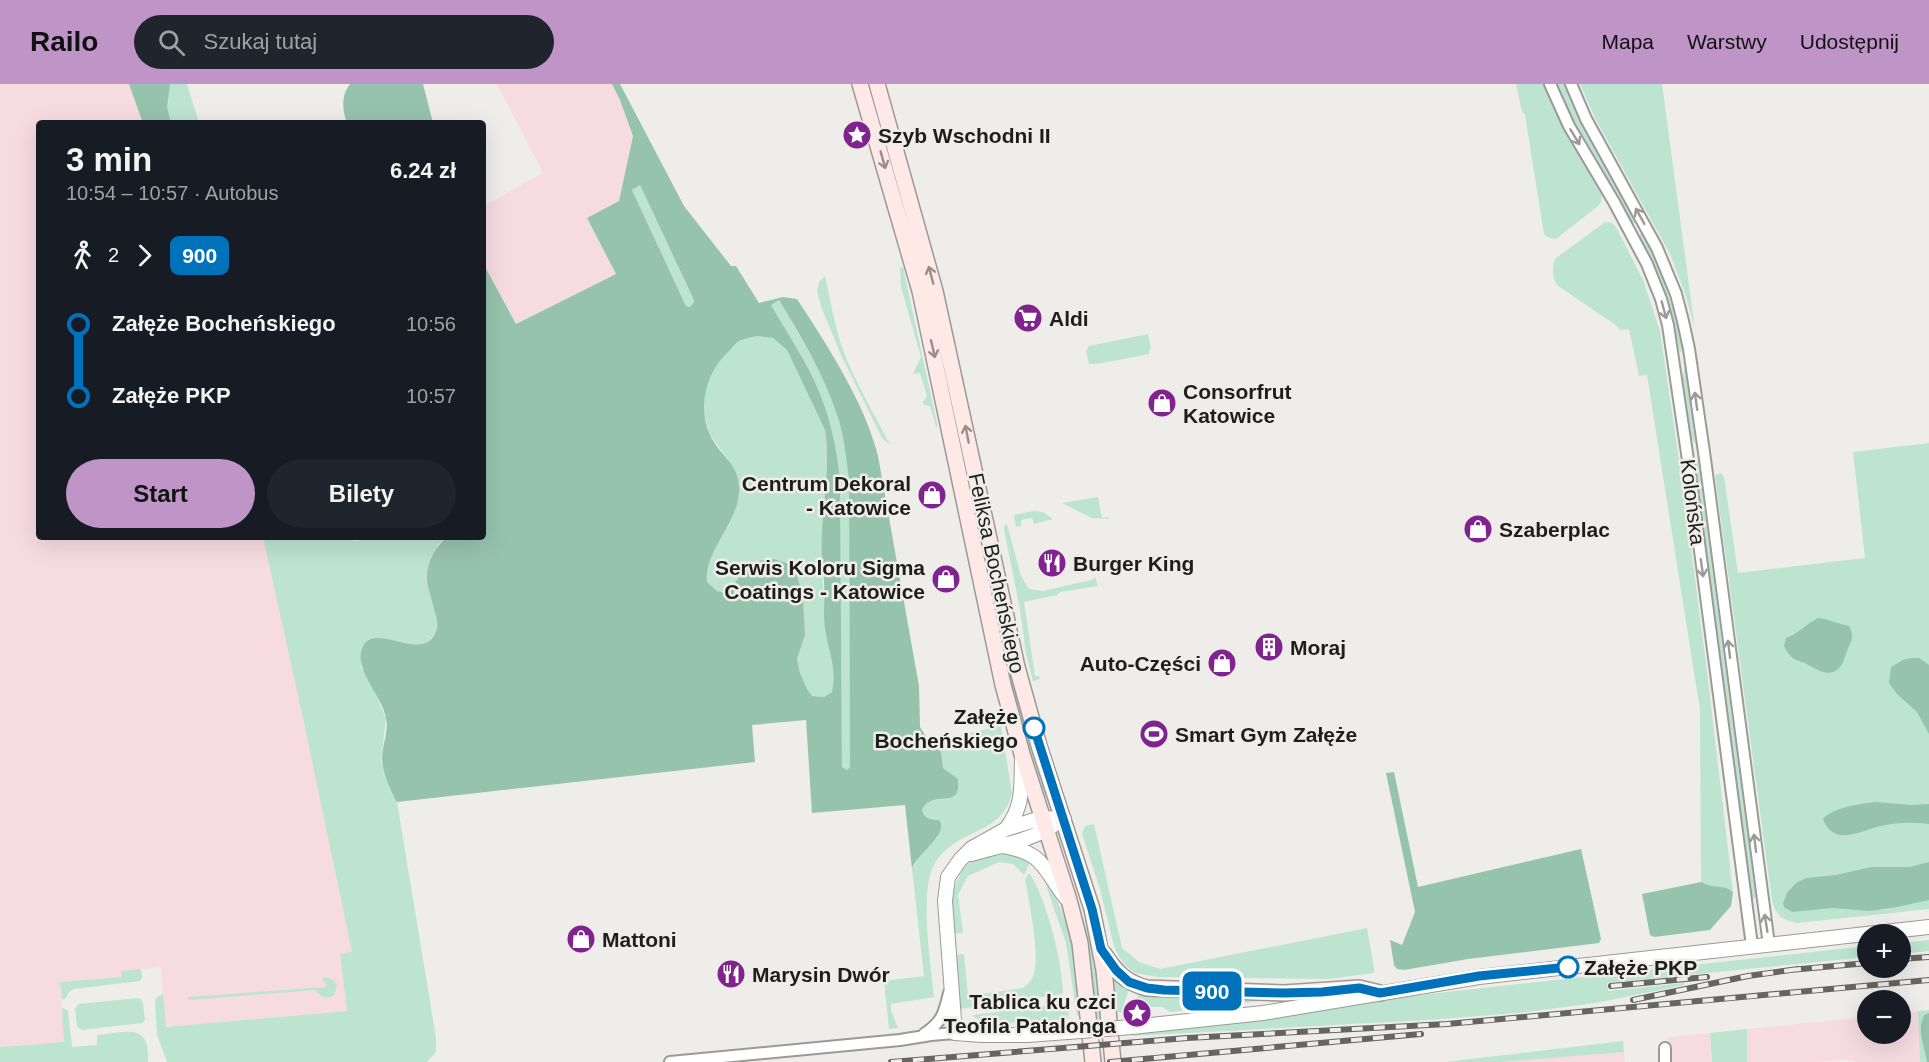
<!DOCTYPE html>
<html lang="pl">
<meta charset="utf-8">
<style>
body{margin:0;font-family:Helvetica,sans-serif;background:#20242c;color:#f1f3f6;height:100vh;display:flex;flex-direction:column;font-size:22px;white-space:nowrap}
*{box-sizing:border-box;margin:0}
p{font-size:20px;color:#9ea1a6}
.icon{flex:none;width:33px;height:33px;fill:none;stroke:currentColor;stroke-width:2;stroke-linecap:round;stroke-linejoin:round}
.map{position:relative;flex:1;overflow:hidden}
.panel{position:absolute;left:36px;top:36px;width:450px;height:420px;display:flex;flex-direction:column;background:#171b24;border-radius:6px;box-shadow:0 6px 24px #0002}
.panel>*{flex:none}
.badge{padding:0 12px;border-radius:9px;font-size:21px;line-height:39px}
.controls{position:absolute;left:1857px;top:840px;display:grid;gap:12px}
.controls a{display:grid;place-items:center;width:54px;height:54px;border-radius:50%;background:#171b24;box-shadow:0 6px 24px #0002;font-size:30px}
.map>.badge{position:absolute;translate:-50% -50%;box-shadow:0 0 0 3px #fff}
.legs{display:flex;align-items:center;gap:9px;height:66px;padding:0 30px;font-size:20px}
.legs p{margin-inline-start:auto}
.overview{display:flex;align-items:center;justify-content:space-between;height:102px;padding:0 30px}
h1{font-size:33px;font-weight:800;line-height:45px}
.cta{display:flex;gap:12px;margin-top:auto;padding:12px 30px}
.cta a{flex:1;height:69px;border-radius:36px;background:#bf95c7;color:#111;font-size:24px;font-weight:800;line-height:69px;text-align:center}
.cta a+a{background:#20242c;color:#f1f3f6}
ul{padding:0 30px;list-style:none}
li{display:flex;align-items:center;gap:21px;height:72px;font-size:22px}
li i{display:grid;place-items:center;width:9px;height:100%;margin:0 8px;background:currentColor}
li i::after{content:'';width:15px;height:15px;margin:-8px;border:4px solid;border-radius:50%;background:#171b24}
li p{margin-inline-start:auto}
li:first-child i{background:linear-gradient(#0000 50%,currentColor 0)}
li:last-child i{background:linear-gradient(currentColor 50%,#0000 0)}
header{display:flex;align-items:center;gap:36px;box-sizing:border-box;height:84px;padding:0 30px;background:#bf95c7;color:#111}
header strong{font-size:28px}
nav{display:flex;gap:33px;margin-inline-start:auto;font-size:21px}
.search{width:420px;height:54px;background:#20242c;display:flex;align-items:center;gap:15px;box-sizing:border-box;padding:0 21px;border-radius:33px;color:#9ea1a6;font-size:22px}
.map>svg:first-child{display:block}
</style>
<header>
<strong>Railo</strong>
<div class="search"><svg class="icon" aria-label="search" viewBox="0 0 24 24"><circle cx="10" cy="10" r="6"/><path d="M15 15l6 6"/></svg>Szukaj tutaj</div>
<nav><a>Mapa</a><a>Warstwy</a><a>Udostępnij</a></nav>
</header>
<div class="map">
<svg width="1929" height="978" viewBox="0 0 1929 978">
<rect width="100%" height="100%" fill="#efedea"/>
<path fill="#f6dce1" d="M0,0H129L143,39H39V453H263L304,639L352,868L340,870L347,927L165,943L161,883L122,887V893L60,898L65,958L0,963Z
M497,0H612L620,16L633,52L619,117L587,134L616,190L516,240L483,179V122L543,89Z
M1918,927L1920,978H1857L1846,976L1817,978H1747V945L1867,933L1868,950H1900L1901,929Z
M1710,949L1712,978H1668V953Z
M1624,968L1625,978H1501Z"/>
<path fill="#bce4d0" d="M129,0H187L199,39H143Z
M1516,0H1544L1555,28L1602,112L1601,118L1598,122L1556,155L1547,153L1544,150L1525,31L1522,27Z
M1557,0H1564L1580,38L1636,138L1633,140C1607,94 1576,49 1557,0Z
M1580,0H1662L1695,246L1685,209L1670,170L1596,36Z
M640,101L693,214L694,218L690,223L686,222L684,218L632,106Z
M1605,138L1612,139L1616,143L1643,196L1660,247L1684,410L1707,587L1733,808L1731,806L1713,803L1701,798L1700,626L1647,291L1639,292L1629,245L1620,246L1617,242L1557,201C1552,192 1552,184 1555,175Z
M1642,149C1662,186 1674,224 1683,265L1680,269L1665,210L1654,182L1639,151Z
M903,183L938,344L936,342L930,322L924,321L923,318L927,312L920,289L914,290V288L921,273L901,203L900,184Z
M825,192C831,218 835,244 844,269C856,300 875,331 890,361L882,354L841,271L822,225L817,207L819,198Z
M779,216C799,252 823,288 836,328C844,349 846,373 849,396L850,683L847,686L842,683L840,396C837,368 832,341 822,315C809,282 788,251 771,221Z
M1148,250L1151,264L1149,266V270L1097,280H1089L1086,267L1089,262Z
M757,252L773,254L787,266L825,346C832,389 819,432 822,475C823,501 824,533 828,558C831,577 836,587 832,608L824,613L812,612L807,605L800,589L797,575L805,551L803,511L748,483L726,509L717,507L707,498L706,486L713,468L730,439L736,423L728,375L710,351L704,329V312L708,297L715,283L722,273L739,257Z
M1684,284H1686L1695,360L1691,354L1683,295Z
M1929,359V825L1798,839C1783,836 1777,833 1772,817L1715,392L1720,389L1722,390L1724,393L1738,489L1865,474L1853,368Z
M1694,376L1698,377L1748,755L1756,814L1752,815Z
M965,386H968L1048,712L1042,715L1012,606Z
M1098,413L1102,434L1108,433L1109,435L1092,434L1062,419Z
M1034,427L1043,428L1053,435L1034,440L1032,434L1021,436V442L1016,443L1014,431Z
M1007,440L1021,492L1029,505L1043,507L1091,496L1095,493L1098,502L1060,508L1057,511L1024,518L1035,592H1039L1040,595L1033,597L1026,570L1020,525L1004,446V442Z
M263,453H351L353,457L385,453H447L438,460L427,492L438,539L435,549L427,559L416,561L384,555L362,564L361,583L373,603L386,635L381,677L392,711L397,718L436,954V968L427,978H167L157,951L155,918L156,914L163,910L166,943L347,927L340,870L352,868L304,639Z
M1001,642L1012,709C1002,753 955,743 934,781C919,808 931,881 934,913L891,920V927L898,944L889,945L884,897L924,892L912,785L920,772L938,753L936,735L926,734L922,726C931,708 941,720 955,712L950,689L943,684L941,668L938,662L941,656L946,654Z
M1094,740L1122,864L1139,878L1160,885L1367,844L1374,884V889L1329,895L1158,893L1135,889L1126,882L1118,871L1114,862L1100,805L1082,750L1085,742Z
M1003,767L1031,776L1024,791L1013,780L999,778L968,792L958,811L963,849L953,850C951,820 950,783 984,771C990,769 997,769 1003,767Z
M1029,789C1046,812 1063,881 1063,910L960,925L955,871L964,870L968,912L1023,904C1028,900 1033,895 1034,889C1040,870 1029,817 1025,795Z
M1042,790L1048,793L1074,859L1082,928L1077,932L1066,859Z
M1080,823C1092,861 1099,901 1104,940L1096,941L1088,867L1078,824Z
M1929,856V867L1901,870V859Z
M1867,862V873L1607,899L1608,907L1684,899V901L1596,919L1518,929L1427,936L1133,952V950L1253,937L1392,914Z
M141,885L142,893L140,897L74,905L68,909L66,914L62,916L60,898L121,893V887Z
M326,893L333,896L337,901L334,911C325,917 321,912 315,906L189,916L188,913L325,903L326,901L322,894Z
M1112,893L1129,905L1121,929L1114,926Z
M1137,908L1276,915L1170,928L1162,923H1139Z
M137,914L141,915L143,920L145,936L142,939L82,946L77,943L75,924L79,920Z
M1059,920L1067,923L1069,930L1067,933L1072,934C1041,939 1007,942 975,934L973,931Z
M62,924L68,926L72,963L97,961V951C126,949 150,937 148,978H0V963L64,958Z
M1929,926V978H1920L1918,927Z
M1747,945V978H1712L1710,949Z
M1623,957L1624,968L1501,978H1445Z"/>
<path fill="#96c3ad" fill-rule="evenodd" d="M129,0H170L167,23L171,39H143Z
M350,0H423L433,39H347C342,25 341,12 350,0Z
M612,0H620L684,122L731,182H736L759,219L783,213L797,215C827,261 865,319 878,372L919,602L920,643L927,654L938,662L941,668L943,684L958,695C961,729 934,703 922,726C925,737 932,734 940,737C947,753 918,768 912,785L905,721L812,729L806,636L752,641L755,678L397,718C391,710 382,685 382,675C382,661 389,648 386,634C382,611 352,585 363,562C376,537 424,581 436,547C439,539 436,532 434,525C432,515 427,503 427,493C427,478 436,462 447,453H483V179L516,240L616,190L587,134L619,117L633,52L620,16ZM640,101L693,214L694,218L690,223L686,222L684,218L632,106ZM779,216C800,251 823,289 836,328C844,349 846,373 849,396L850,683L847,686L842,683L840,396C837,368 832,341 822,315C810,282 788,251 771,221ZM757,252L773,254L787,266L825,346C832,389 819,432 822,475C822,483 824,490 824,498C825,513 823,529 825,544C828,567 837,583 832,608L824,613L812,612L807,605L800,589L797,575L805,551L803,511L797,492L789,480L774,475L762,476L748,483L726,509L717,507L707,498C704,466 737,442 739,408C741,381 720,372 710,351C697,322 706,288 729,267C732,264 736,259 739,257C744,255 752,253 757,252Z
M1818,534C1829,535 1838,540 1849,542C1855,553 1851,557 1847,567C1844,573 1844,580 1839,584C1828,595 1815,584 1805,579C1799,577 1793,576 1789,570C1787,568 1786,565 1784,562L1786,554C1798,550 1806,540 1818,534Z
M1911,574H1919L1929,581V650L1917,628L1897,610L1889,599L1891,583L1903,576Z
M1394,688L1418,803L1581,765L1601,855L1599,859L1468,875L1404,886L1397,885L1394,881L1390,856L1402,861L1415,828L1386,689Z
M1876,718L1911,721L1929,720V740C1913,738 1897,738 1881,742C1861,746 1834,764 1823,735C1833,723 1861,720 1876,718Z
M1929,778V816L1897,823L1870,827L1833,824L1792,828L1784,823L1783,819L1787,809L1796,799L1806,794L1836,791L1871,783H1910Z
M1701,798C1713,805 1724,800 1733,808L1731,822L1710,846L1654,853L1650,851L1642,810Z
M1929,929V978H1927L1921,950V941L1924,931Z"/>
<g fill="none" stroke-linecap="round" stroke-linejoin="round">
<g stroke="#9b9a96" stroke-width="14">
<path id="minor" d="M1550,0L1569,42L1614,118L1647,180L1661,215L1668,241L1689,383L1752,862
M1571,0L1586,35L1657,164L1676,210L1683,237L1689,265L1705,375L1769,861
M924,950C942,938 944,930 949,909
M1665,964V978
M670,978L900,956L931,951L955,949"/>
</g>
<g stroke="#9b9a96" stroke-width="16">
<path id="tertiary" d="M1064,735L1041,734L1006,745L972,764L960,776L948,793L945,817L955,949L982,951H1027L1068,948
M1006,745C1024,722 1021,703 1022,675
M1003,762C1045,769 1043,785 1066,814
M971,770C998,762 1030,757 1054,741
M1132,943L1263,929L1479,893L1929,843"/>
</g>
<g stroke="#9b9a96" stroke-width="18">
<path id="secondary" d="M860,0L920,207L1003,601L1022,670L1069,816L1080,859L1093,978
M877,0L935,207L1017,583L1039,662L1092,825L1104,886L1113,978
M1104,870C1115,887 1126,899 1147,904L1284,909L1359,904L1380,909"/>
</g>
<use href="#minor" stroke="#fff" stroke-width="10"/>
<use href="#tertiary" stroke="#fff" stroke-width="14"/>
<use href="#secondary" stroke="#fee9e7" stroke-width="15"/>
<g stroke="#666563" stroke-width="6">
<path id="rail" d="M1900,875L1929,873
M1790,886L1868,879
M1611,902L1707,893
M1633,916L1748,892L1798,885
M891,978L1187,954L1447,940L1929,896
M1110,978L1421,950"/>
</g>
<use href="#rail" stroke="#efedea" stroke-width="4" stroke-dasharray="11" stroke-linecap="butt"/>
<g stroke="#9b9a96" stroke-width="16" stroke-linecap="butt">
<path id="tertiary-bridge" d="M1068,948L1132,943"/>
</g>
<use href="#tertiary-bridge" stroke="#fff" stroke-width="14"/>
</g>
<defs><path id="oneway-shaft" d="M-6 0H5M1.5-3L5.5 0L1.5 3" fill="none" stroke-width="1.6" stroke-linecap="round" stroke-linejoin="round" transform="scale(1.5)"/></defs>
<g stroke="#9a9a99">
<use href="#oneway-shaft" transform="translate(1575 53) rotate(59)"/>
<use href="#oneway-shaft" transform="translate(1640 132) rotate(-119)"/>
<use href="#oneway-shaft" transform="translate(1664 226) rotate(75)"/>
<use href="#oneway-shaft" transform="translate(1696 317) rotate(-98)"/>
<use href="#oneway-shaft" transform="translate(1702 484) rotate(82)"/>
<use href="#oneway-shaft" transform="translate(1729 565) rotate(-97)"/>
<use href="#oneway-shaft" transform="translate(1755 759) rotate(-97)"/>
<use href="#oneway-shaft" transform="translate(1766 839) rotate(-99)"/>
</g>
<g stroke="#998e8c">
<use href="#oneway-shaft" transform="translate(883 76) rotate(74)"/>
<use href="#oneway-shaft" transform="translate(931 191) rotate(-105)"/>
<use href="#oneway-shaft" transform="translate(933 265) rotate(77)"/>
<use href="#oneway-shaft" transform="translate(967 350) rotate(-101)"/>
</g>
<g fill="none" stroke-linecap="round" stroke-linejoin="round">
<g stroke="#fff" stroke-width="14">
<path id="line-1" d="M1034,644L1092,825L1101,865L1116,886L1129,898L1147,904L1164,906L1284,909L1322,908L1359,904L1380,909L1479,892L1568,883"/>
</g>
<use href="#line-1" stroke="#0072bc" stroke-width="9"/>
</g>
<defs>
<g id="sight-disc" transform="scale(1.5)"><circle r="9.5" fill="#81238e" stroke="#efedea"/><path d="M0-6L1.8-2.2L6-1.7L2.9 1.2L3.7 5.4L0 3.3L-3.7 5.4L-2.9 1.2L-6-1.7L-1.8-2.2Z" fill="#fff"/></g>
<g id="supermarket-disc" transform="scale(1.5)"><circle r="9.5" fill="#81238e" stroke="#efedea"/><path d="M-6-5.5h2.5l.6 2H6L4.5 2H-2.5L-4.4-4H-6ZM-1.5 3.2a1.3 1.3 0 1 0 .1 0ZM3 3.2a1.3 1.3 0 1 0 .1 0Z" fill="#fff"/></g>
<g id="shop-disc" transform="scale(1.5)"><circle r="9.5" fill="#81238e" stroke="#efedea"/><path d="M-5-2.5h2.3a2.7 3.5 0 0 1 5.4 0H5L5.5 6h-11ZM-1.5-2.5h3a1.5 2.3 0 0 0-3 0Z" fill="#fff"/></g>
<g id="restaurant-disc" transform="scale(1.5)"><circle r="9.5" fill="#81238e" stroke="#efedea"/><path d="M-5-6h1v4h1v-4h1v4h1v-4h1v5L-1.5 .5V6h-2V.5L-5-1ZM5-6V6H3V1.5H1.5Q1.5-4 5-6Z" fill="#fff"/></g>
<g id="building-disc" transform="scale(1.5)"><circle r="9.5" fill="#81238e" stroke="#efedea"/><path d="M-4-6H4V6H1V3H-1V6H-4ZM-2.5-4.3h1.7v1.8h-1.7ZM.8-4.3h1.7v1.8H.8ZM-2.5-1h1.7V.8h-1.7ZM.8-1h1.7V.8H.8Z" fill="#fff"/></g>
<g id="stadium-disc" transform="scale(1.5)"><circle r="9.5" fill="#81238e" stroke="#efedea"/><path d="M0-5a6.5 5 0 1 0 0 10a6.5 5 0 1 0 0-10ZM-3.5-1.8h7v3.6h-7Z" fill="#fff"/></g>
</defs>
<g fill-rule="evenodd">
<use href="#sight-disc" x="857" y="51"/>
<use href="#supermarket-disc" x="1028" y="234"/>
<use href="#shop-disc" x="1162" y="319"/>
<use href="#shop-disc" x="932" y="411"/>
<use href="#shop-disc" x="1478" y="445"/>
<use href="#restaurant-disc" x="1052" y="479"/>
<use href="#shop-disc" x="946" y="495"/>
<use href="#building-disc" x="1269" y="563"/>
<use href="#shop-disc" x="1222" y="579"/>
<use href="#stadium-disc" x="1154" y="650"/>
<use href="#shop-disc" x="581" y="855"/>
<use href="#restaurant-disc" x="731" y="890"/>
<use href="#sight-disc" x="1137" y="929"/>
</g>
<g fill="#fff" stroke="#0072bc" stroke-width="3">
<circle cx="1034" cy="644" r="10"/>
<circle cx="1568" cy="883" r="10"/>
</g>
<g text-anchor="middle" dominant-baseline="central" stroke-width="5" stroke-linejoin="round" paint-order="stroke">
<g font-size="21" font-weight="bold" fill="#1e1e1c" stroke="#efedea" text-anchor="start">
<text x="878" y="51">Szyb Wschodni II</text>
<text x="1049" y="234">Aldi</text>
<text x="1183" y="307">Consorfrut<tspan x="1183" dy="24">Katowice</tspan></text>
<text x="911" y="399" text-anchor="end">Centrum Dekoral<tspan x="911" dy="24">- Katowice</tspan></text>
<text x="1499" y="445">Szaberplac</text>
<text x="1073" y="479">Burger King</text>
<text x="925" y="483" text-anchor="end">Serwis Koloru Sigma<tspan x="925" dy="24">Coatings - Katowice</tspan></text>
<text x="1290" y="563">Moraj</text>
<text x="1201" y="579" text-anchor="end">Auto-Części</text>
<text x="1175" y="650">Smart Gym Załęże</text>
<text x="602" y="855">Mattoni</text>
<text x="752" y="890">Marysin Dwór</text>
<text x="1116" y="917" text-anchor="end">Tablica ku czci<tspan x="1116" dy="24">Teofila Patalonga</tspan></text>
</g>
<g font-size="21" fill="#1e1e1c" stroke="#efedea">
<text transform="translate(1693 418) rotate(83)">Kolońska</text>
<text transform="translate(997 489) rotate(78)">Feliksa Bocheńskiego</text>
</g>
<g font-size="21" font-weight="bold" fill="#1e1e1c" stroke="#efedea" text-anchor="end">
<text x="1018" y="632">Załęże<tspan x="1018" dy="24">Bocheńskiego</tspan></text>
<text x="1584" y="883" text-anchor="start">Załęże PKP</text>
</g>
</g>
</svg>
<div class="controls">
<a>+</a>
<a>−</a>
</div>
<b class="badge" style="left:1212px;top:907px;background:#0072bc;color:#fff">900</b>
<section class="panel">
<div class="overview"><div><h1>3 min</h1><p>10:54 – 10:57 · Autobus</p></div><b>6.24 zł</b></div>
<div class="legs"><svg class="icon" aria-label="walk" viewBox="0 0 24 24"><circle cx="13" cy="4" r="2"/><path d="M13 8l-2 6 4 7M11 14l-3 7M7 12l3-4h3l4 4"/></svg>2<svg class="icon" aria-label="forward" viewBox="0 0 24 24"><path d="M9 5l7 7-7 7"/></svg><b class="badge" style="background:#0072bc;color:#fff">900</b></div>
<ul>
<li><i style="color:#0072bc"></i><b>Załęże Bocheńskiego</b><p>10:56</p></li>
<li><i style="color:#0072bc"></i><b>Załęże PKP</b><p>10:57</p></li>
</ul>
<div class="cta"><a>Start</a><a>Bilety</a></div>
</section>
</div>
